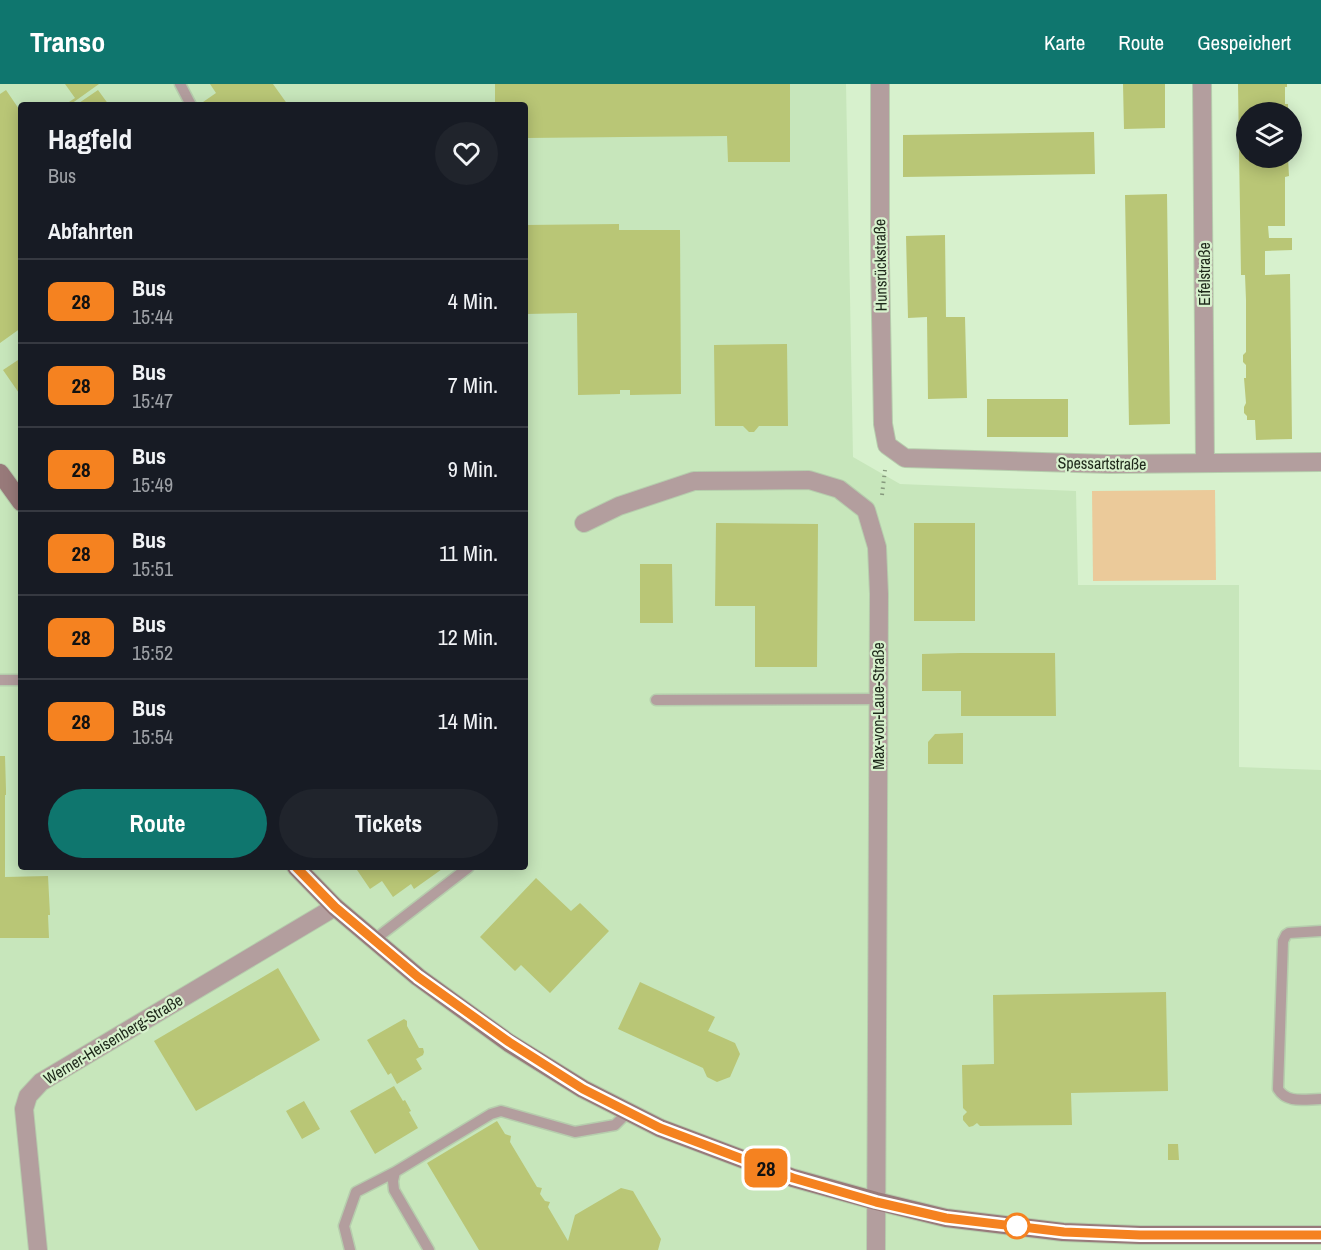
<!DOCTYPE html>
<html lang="de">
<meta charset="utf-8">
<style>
body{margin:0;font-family:"Archivo Narrow",sans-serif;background:#20242c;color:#f1f3f6;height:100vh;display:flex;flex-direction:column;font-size:22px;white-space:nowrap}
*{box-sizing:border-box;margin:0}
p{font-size:20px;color:#9ea1a6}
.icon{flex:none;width:33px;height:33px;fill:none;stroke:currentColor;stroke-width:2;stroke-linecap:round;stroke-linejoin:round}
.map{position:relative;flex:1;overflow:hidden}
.side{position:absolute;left:18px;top:18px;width:510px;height:768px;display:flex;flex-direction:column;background:#171b24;border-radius:6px;box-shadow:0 3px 15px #0003}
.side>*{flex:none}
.badge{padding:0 12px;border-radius:9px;font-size:21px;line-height:39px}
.buttons{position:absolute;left:1236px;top:18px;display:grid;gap:12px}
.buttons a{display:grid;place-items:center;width:66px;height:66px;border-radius:50%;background:#171b24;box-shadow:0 3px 15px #0003;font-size:30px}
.map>.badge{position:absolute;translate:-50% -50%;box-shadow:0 0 0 3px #fff}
h2{padding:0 30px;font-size:22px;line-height:54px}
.round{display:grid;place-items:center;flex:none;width:63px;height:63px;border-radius:32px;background:#20242c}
.summary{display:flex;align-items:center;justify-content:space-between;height:102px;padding:0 30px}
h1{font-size:28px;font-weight:700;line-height:45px}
.cta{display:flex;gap:12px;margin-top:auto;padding:12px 30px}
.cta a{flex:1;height:69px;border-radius:36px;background:#0f766e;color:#fff;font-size:24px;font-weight:700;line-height:69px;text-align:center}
.cta a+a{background:#20242c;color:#f1f3f6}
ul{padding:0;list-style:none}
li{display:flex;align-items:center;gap:18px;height:84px;padding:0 30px;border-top:2px solid #363941}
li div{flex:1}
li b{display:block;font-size:22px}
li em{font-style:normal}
li .badge{min-width:66px;font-weight:700;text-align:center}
header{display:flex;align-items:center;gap:36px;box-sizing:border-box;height:84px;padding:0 30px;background:#0f766e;color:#fff}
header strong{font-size:28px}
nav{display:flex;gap:33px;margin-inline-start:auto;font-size:21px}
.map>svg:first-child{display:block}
</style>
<header>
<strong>Transo</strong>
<nav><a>Karte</a><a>Route</a><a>Gespeichert</a></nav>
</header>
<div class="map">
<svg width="1321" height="1166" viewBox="0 0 1321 1166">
<rect width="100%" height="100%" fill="#d7f1cd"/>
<path fill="#c7e6bb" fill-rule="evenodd" d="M0,0H846L853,373L900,400L1076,407L1078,501H1239V683L1321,686V1166H0ZM21,21H525V783H21Z"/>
<path fill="#ebca9a" d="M1215,406L1216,496L1093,497L1092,407Z"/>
<path fill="#b9c676" d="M65,0H99L71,20L69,18L75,14Z
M210,0H273L288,21H205L203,18L216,9Z
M495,0H790V78H728L727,52L525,54V21H495Z
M1123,0H1165V44L1124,45Z
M1238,0H1287V3H1285V20H1288V28H1246V74H1288L1289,92L1285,93V142H1268L1269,154H1292V166L1265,167V191L1290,190L1292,355L1256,356L1255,336H1247V332L1244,329V323L1246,319L1244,294H1246V281L1243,278V271L1246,268V216L1245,191H1241Z
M6,6L21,28V244L0,259V10Z
M98,6L109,21H76Z
M1094,48L1095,90L903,93V51Z
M1167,110L1170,340L1129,341L1125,111Z
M619,140V146H680L681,310L630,311V306H620V310L578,311L577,229L525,230V141Z
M945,151L946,233H965L967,314L928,315L927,233L908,234L906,152Z
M787,260L788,342H759L754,348H749L743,342H715L714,261Z
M21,274V312L3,286Z
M987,315H1068V353H987Z
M716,439L818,440L817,583H755V522H715Z
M914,439H975V537H914Z
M640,480H672L673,539H640Z
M961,569H1055L1056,632H961V607H922V570Z
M963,649V680H928V658L935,650Z
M0,672H5L6,706V711H5V793L48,792L50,831H48L49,854H0Z
M355,783H445L414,805L411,800L393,813L382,797L370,805Z
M536,794L571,827L580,819L609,847L550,909L521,881L515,887L480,853Z
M278,884L320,956L196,1027L154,957Z
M640,898L715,933L708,947L735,959L740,970L730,993L717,998L707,993L703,984L618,945Z
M1166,908L1168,1007L1071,1009L1072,1041L980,1042L977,1039L973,1042L969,1043L963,1036V1032L967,1028L963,1024L962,981L994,980L993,911Z
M404,935L407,937V942L419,964H423L424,968L423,971L416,975L422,985L397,1000L391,989L388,991L367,956Z
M394,1002L403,1017L405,1016L411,1027L409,1028L418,1044L375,1070L350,1027Z
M304,1017L320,1045L302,1055L286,1027Z
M497,1037L505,1050L511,1052L510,1058L537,1103L542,1104L540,1110L545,1117L550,1118L548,1123L568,1157L575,1131L621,1104L633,1107L661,1155L658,1166H479L427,1079Z
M1168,1060H1178L1179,1076H1168Z"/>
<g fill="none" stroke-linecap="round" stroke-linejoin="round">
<g stroke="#b6cdad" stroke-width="13">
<path id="lane" d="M180,0L191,21
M0,596H21
M656,616L878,615
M1321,847L1289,849L1286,851L1283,857L1278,1005C1287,1020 1305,1015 1321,1015
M374,856L469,783
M350,1166L344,1142L356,1108L395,1088
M429,1166L394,1106L393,1097L395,1088L491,1030L501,1027L575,1048L615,1041L628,1028"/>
</g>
<g stroke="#b6cdad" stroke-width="20">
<path id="street" d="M880,0V179L883,340L887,361L905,374L1110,380L1321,378
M1202,0L1205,379
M584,439L619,422L694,397L809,396L839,405L866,426L877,463L879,510L876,1166
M38,1166L24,1025L28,1012L41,998L335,823"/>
</g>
<g stroke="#b6cdad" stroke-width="20">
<path id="secondary" d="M0,389L21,418
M296,783L335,823L418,893L509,959L583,1005L660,1044L793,1094L876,1117L946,1134L1063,1148L1140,1151H1321"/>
</g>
<path stroke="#86997e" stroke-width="4" stroke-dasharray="1.5 4.5" stroke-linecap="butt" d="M882,411L885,386"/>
<use href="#lane" stroke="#b39e9e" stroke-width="10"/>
<use href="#street" stroke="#b39e9e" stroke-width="18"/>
<use href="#secondary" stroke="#987a7a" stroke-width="18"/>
</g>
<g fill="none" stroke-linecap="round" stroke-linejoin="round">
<g stroke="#fff" stroke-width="14">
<path id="line" d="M296,783L335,823L418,893L509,958L564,993L583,1005L660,1044L793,1094L876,1118L946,1134L1064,1148L1140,1151H1321"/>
</g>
<use href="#line" stroke="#f58220" stroke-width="9"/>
</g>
<circle fill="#fff" stroke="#f58220" stroke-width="3" cx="1017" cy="1142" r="12"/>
<g text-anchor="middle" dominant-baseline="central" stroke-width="4.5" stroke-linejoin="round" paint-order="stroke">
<g font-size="16" fill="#1e281a" stroke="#d7f1cd">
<text transform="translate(880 181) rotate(-91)">Hunsrückstraße</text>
<text transform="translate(1204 190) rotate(-90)">Eifelstraße</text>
<text transform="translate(1102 379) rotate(1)">Spessartstraße</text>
<text transform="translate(878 622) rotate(-90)">Max-von-Laue-Straße</text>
<text transform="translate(113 955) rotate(-31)">Werner-Heisenberg-Straße</text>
</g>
</g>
</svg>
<div class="buttons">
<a><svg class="icon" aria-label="layers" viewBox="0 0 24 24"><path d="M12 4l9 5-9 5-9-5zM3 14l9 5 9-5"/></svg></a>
</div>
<b class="badge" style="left:766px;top:1084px;background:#f58220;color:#111">28</b>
<section class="side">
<div class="summary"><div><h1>Hagfeld</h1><p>Bus</p></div><a class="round"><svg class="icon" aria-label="heart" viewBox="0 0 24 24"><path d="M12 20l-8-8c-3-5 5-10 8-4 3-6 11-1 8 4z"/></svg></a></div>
<h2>Abfahrten</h2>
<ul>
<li><span class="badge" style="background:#f58220;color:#111">28</span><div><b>Bus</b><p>15:44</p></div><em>4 Min.</em></li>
<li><span class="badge" style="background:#f58220;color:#111">28</span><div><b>Bus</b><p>15:47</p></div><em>7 Min.</em></li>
<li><span class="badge" style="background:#f58220;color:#111">28</span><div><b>Bus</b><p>15:49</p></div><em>9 Min.</em></li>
<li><span class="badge" style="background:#f58220;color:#111">28</span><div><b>Bus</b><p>15:51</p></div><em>11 Min.</em></li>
<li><span class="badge" style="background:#f58220;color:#111">28</span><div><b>Bus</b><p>15:52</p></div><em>12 Min.</em></li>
<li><span class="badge" style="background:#f58220;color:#111">28</span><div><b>Bus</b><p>15:54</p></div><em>14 Min.</em></li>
</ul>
<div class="cta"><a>Route</a><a>Tickets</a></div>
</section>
</div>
